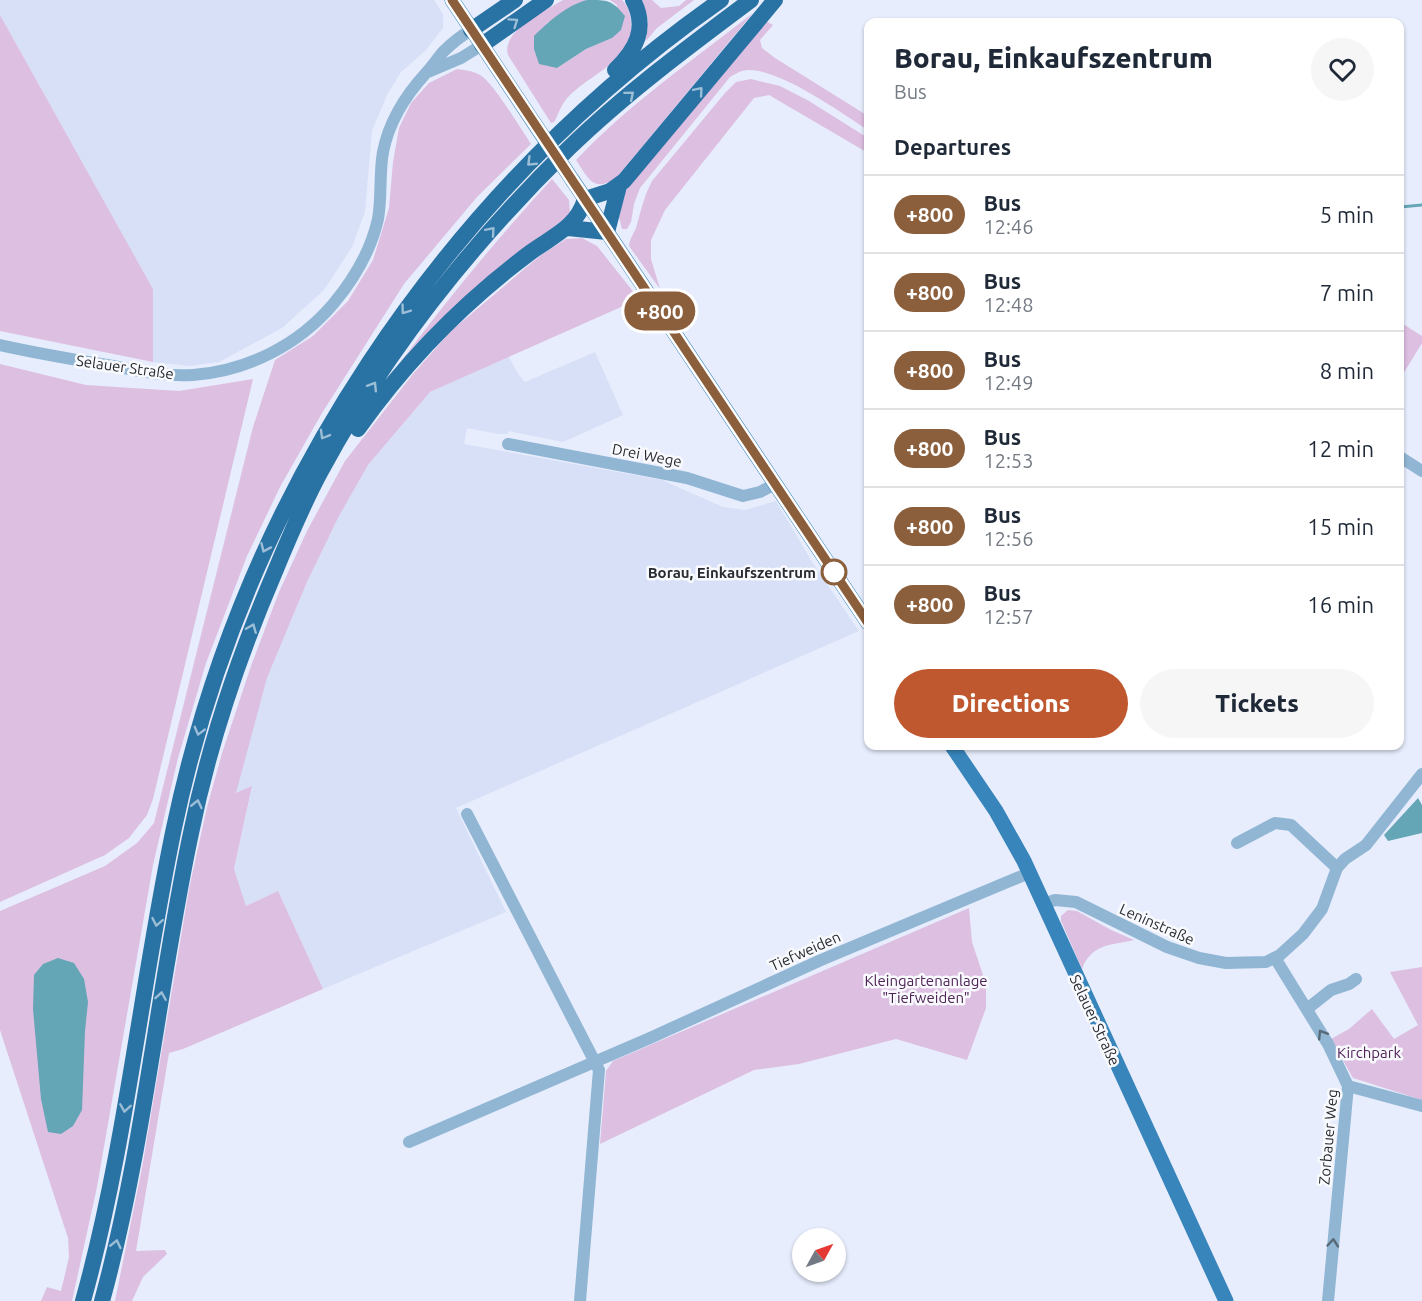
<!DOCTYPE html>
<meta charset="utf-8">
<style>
body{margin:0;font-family:Ubuntu,sans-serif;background:#f6f6f7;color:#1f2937;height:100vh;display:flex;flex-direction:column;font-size:22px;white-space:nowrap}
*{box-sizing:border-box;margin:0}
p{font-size:20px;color:#747a83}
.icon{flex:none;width:33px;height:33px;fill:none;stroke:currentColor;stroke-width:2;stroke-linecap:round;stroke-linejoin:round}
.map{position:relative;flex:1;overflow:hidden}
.panel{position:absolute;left:864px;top:18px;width:540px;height:732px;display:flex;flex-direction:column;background:#fff;border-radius:12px;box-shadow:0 2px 4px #0004}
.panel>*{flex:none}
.badge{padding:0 12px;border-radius:20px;font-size:21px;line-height:39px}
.needle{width:39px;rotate:50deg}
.tools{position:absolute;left:792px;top:1228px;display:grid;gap:12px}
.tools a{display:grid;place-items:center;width:54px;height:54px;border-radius:50%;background:#fff;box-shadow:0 2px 4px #0004;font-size:30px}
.map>.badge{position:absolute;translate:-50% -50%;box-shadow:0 0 0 3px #fff}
h2{padding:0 30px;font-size:22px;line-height:54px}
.round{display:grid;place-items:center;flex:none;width:63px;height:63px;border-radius:32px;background:#f6f6f7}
.headline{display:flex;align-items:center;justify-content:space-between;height:102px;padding:0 30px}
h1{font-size:28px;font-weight:800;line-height:45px}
.cta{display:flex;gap:12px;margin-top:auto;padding:12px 30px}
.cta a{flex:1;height:69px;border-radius:36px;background:#bf582e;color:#fff;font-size:24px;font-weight:800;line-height:69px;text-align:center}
.cta a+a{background:#f6f6f7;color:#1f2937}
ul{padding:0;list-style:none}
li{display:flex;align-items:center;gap:18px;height:78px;padding:0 30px;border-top:2px solid #e0e1e3}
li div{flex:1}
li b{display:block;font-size:22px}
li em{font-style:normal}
li .badge{min-width:66px;font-weight:700;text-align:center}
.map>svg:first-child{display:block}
</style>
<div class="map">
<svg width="1422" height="1301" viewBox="0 0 1422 1301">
<rect width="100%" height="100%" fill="#e7edfd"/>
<path fill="#d7e0f6" d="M0,0H434L443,14V28L426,50L401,72L387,95L372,131L365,212L352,247L324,290L282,328L219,362L190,366L153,362V289L0,15Z
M595,352L623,415L563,442L508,431V434H498L467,428L464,444L662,480L723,507L745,510L776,501L814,565L859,631L456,808L506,912L323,989L278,891L246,906L234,870L252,787L235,794L267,678L307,582L338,518L368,465L430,392L509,357L518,374L525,382Z"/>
<path fill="#ddbfe1" d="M563,0H587L564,12L546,24L557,68L586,49L612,38L617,5L610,0H622C628,6 630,13 631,21C637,61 585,75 565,101C560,107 558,116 554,122L551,123L508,55C501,31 545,11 563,0Z
M642,0H652L661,8L679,6L686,0H694L657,28L646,41L648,20Z
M753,13L617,177C594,194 588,178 576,160C629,104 693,60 753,13Z
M0,15L153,289V362L0,331Z
M766,21L773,25L760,40L762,48L775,58L868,116V130C843,114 771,62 742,71C738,72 734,75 730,77L640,188L634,204L631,222L627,229H622L619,217L625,190Z
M457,69C465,70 473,71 480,75C493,82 521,129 531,144L477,197L404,284L322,413L280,487L247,556L206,663L178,758L153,865L97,1187L72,1301H41L47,1287L61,1291L69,1257L68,1238L0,1030V911L105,866L137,843L154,823L253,427L275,360L313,336L348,301L373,260L389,208L393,162L399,128L411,103L429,83Z
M751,79L780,86L809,101L868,138V153L769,95L754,98L665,210L651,240V259L660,289L629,246C630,238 633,235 636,228C641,211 644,196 652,181L725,93L736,82Z
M552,179L569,200L570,214L453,308L400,363C448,298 498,238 552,179Z
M582,238L597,246L639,299L430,392L368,465L338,518L307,582L267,678L236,793L252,786L234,869L246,906L278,891L323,989L183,1049L169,1053L136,1251L165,1250L167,1254L143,1277L132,1301H115L142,1168L189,889L207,807L223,750L251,666L279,592L307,531L345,461L413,374L451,331L541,255L566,239Z
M1400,322L1422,336V343L1400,379Z
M0,364L86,385L179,391L253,379L153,799L147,815L129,838L105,855L0,902Z
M969,908L972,942L986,984V1008L967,1060L896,1039L799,1064L754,1070L600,1144L606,1071L613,1061Z
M1068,910L1077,911L1111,930L1134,940C1111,945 1091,944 1082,969L1061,921V916Z
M1422,967V1100L1353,1078L1331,1039L1349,1029L1372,1009L1394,1039L1418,1025L1390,972Z"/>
<path fill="#64a5b6" d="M587,0C608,0 612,0 625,16L621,30L612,38L586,49L557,68L539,64L534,49V36C548,22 567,5 587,0Z
M1418,798L1422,805V833L1388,841L1384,835Z
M58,958L74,963L84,979L88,1002L85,1031L82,1110L73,1126L61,1134L48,1132L41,1099L33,1009L34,975L43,964Z"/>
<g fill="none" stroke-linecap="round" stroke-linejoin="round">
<path stroke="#64a5b6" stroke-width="3" d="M1400,207L1422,205"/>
<path stroke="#90b6d4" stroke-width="12" d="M428,72L461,58L482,45
M0,345C36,353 71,359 107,365C135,370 164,377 193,375C247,371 299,345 334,303C354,279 371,250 378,219C382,197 379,174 383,152C389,121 405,96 426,73C432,67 437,59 443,52C452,43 461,36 471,30
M508,444L687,478L743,496L760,492L775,484
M1400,457L1422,471
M467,814L599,1070L580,1301
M1237,843L1275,823L1291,825L1337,868
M1043,904L1055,900L1076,902L1167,947L1199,958L1226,963L1266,962L1280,955L1303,934L1322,909L1337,868L1345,859L1366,845L1422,774
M1275,958L1328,1044L1348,1086L1328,1301
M1307,1009L1331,990L1349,984L1356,979
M1348,1086L1422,1106
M409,1142L650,1038L821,960L1029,873"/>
<path stroke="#3885bb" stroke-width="15" d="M452,0L546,141
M573,181L868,623
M952,746L996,811L1024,861L1226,1301"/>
<path stroke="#2972a4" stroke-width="16" d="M471,30L515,0
M482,45L546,0
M615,70C636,50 648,28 633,0
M568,228L607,232L619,186
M358,429C406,361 464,302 531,252C553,236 577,227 585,199L610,191L624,181L775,0
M83,1301C126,1146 141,985 174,828C244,495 442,196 721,0
M102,1301C144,1148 158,988 191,833C209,744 238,658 274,574C288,540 303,504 321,471C385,352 472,243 569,148C625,94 688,47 751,0"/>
<path stroke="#3885bb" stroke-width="15" d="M546,141L573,181"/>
</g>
<defs><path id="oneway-chevron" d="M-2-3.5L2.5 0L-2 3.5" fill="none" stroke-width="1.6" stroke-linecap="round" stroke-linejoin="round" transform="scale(1.5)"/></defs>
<g stroke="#9bbdd6">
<use href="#oneway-chevron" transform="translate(514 22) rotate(-35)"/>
<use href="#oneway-chevron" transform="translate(699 91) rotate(-50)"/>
<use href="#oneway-chevron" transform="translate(630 95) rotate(-40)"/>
<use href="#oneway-chevron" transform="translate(531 162) rotate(136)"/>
<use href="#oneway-chevron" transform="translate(491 231) rotate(-49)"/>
<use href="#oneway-chevron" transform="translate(405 310) rotate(126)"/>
<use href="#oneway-chevron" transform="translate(373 386) rotate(-58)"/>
<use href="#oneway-chevron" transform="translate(324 435) rotate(120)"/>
<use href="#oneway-chevron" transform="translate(265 548) rotate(114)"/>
<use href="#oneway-chevron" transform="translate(252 628) rotate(-68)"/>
<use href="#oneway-chevron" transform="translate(199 731) rotate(105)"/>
<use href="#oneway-chevron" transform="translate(197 804) rotate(-77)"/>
<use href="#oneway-chevron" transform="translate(157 922) rotate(101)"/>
<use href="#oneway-chevron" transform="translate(161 996) rotate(-81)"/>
<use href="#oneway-chevron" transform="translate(125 1108) rotate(99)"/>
<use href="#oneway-chevron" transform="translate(116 1244) rotate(-77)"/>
</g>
<g stroke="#576a7a">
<use href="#oneway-chevron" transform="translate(1322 1034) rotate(-122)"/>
<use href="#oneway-chevron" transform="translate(1333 1243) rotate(-85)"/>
</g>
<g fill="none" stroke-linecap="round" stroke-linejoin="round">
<g stroke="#fff" stroke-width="14">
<path id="line" d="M452,0L868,623"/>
</g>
<use href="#line" stroke="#8b5e3c" stroke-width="9"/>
</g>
<circle fill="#fff" stroke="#8b5e3c" stroke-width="3" cx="834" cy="572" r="12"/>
<g text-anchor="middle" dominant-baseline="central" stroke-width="5" stroke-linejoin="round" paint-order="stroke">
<g font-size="15" fill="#282b30" stroke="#f9fafe">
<text transform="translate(125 367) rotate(8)">Selauer Straße</text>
<text transform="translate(647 455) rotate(11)">Drei Wege</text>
<text transform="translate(1157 924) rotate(24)">Leninstraße</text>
<text transform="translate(805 951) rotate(-24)">Tiefweiden</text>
<text transform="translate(1095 1020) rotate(65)">Selauer Straße</text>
<text transform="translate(1328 1137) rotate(-85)">Zorbauer Weg</text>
</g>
<g font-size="15" font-weight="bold" fill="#282b30" stroke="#f9fafe" text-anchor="end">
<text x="816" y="572">Borau, Einkaufszentrum</text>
</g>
<g font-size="15" fill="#502357" stroke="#f9fafe">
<text x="926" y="980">Kleingartenanlage<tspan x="926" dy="17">"Tiefweiden"</tspan></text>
<text x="1369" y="1052">Kirchpark</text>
</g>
</g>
</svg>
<div class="tools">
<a><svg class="needle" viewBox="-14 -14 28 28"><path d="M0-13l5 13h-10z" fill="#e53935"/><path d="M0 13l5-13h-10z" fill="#747a83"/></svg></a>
</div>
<b class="badge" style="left:660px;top:311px;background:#8b5e3c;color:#fff">+800</b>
<section class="panel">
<div class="headline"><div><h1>Borau, Einkaufszentrum</h1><p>Bus</p></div><a class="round"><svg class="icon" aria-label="heart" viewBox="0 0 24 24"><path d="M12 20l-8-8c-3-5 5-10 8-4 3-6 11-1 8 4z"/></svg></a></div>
<h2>Departures</h2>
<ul>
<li><span class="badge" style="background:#8b5e3c;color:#fff">+800</span><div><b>Bus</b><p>12:46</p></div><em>5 min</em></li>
<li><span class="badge" style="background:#8b5e3c;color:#fff">+800</span><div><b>Bus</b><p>12:48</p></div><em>7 min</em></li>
<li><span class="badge" style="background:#8b5e3c;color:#fff">+800</span><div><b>Bus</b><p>12:49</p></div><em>8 min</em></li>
<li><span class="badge" style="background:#8b5e3c;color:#fff">+800</span><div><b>Bus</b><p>12:53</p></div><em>12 min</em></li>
<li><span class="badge" style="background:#8b5e3c;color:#fff">+800</span><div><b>Bus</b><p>12:56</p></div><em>15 min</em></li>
<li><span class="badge" style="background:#8b5e3c;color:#fff">+800</span><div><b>Bus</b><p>12:57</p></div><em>16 min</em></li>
</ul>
<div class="cta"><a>Directions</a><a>Tickets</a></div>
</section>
</div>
